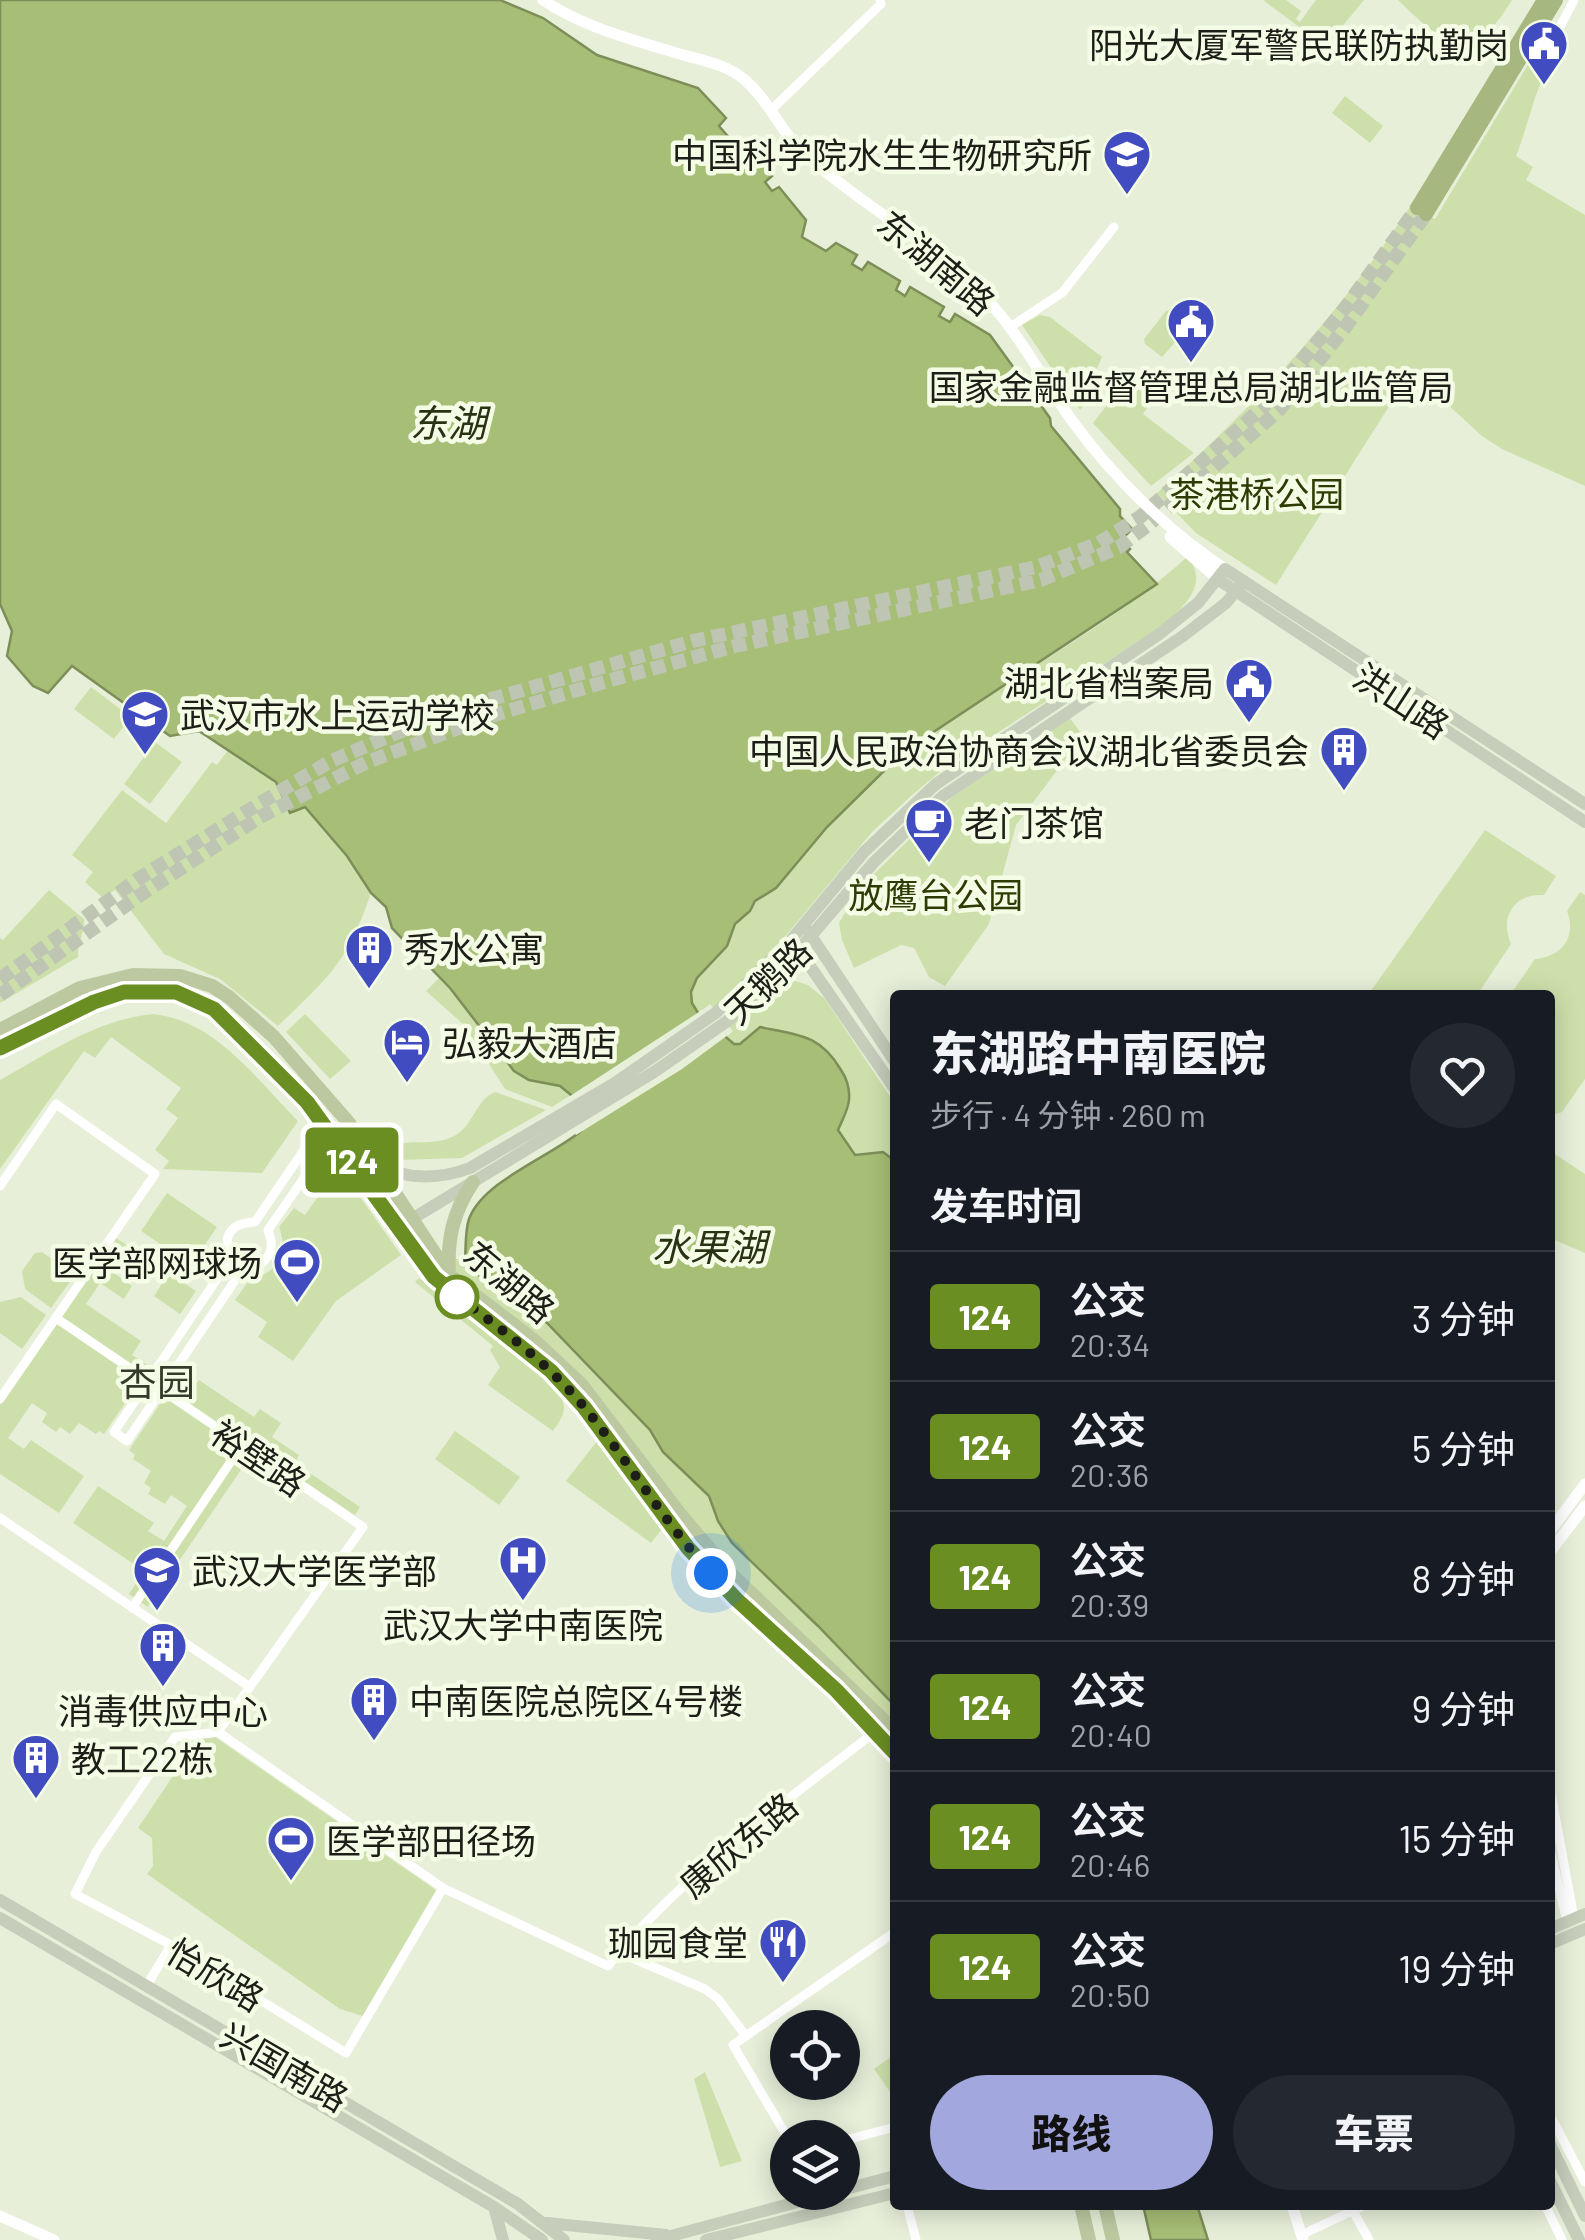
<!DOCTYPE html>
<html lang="zh">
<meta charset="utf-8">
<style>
body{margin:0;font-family:Barlow,"Noto Sans SC",sans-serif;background:#242831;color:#f1f3f6;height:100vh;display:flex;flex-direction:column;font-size:38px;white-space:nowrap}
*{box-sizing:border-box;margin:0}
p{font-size:32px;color:#9ea1a6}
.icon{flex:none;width:55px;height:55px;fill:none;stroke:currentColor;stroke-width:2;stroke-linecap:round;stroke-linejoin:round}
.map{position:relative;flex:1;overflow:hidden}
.drawer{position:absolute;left:890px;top:990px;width:665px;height:1220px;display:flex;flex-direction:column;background:#171b24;border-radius:10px;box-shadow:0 5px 25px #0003}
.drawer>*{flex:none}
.badge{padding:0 20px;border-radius:8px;font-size:35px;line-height:65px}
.buttons{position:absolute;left:770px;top:2010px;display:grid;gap:20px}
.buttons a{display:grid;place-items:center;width:90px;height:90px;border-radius:50%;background:#171b24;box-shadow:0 5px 25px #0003;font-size:50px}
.you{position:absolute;width:50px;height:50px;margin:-25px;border:8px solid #fff;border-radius:50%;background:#1a73e8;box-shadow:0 0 0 15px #1a73e833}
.map>.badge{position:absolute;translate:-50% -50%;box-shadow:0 0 0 5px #fff}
h2{padding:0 40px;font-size:38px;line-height:90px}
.round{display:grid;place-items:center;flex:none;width:105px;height:105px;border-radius:52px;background:#242831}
.overview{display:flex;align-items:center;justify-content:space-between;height:170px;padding:0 40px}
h1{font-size:48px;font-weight:800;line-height:75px}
.cta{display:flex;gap:20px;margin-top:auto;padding:20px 40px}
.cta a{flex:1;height:115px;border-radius:60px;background:#a2a8de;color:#111;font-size:40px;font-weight:800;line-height:115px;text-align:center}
.cta a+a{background:#242831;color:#f1f3f6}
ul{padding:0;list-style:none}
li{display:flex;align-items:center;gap:30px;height:130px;padding:0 40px;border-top:2px solid #363941}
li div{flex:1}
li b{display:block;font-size:38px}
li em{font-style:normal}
li .badge{min-width:110px;font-weight:700;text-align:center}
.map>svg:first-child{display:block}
</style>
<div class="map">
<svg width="1585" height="2240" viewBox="0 0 1585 2240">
<rect width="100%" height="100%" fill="#e7efd9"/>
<path fill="#cde0ab" d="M1263,0H1286L1301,11L1296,19L1300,22L1316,0H1364L1327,45L1321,43Z
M1398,0H1512C1472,67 1445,46 1398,0Z
M1532,58L1548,70C1536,85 1526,133 1516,156L1533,167L1526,180L1585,215V486L1502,449L1482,436L1421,380L1411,393L1400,389L1276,585L1196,533L1157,493C1254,407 1340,314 1411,205L1435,219Z
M1345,96L1383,126L1370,143L1332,113Z
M1181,307L1188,315L1186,330L1162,357L1145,344L1144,339L1166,311Z
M1040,315L1050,317L1102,357L1095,373L1099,386L1080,410L1022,325Z
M1140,384L1149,392L1146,399L1150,404L1143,414L1194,453L1151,486L1093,423L1114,396L1127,395Z
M1187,557C1213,586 1178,612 1156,630L948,765L911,796L872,832L768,957L714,1009L710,1004L698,1013L692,1003L691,992L697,978L727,946L738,921L750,911L761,895L776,888C813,845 847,800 891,764C985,689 1097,638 1187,557Z
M91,687L131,717L114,739L74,709Z
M1070,718L1083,736L1016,825L989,924L945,986L929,977L914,948L901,945L854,968L842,940L839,923L859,889L951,798Z
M155,742L182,762L150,804L124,784Z
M228,750L277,783L290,813L305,807L347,856L371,893C347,963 330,976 278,1026L220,979L164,954L115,890L103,898L85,882L93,872L72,855L122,790L166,823L212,762L217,765Z
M1485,830L1556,876L1544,895C1514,893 1499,917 1511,944L1477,995H1368Z
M49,890L84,919C85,933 77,943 78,957L0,1003V938L3,940Z
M1580,892L1585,895V1079L1562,1112L1550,1116V995H1510L1535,959C1562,957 1577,937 1567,911Z
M440,977L529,1080L555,1084L571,1095L552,1107L505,1089L464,1025L426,991Z
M795,981L808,985L825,999L895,1104V1161L883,1152L855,1155L838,1130L850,1098L848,1083L724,1039L733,1031L728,1025L778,986Z
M154,1014C217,1022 256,1079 298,1121L262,1173L163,1169L169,1161L155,1150L178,1118L166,1109L181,1088L111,1037L95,1058L84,1051L0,1169V1080C49,1053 97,1019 154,1014Z
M305,1014L351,1061L330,1079L286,1032Z
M495,1092L546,1110L462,1158L398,1160L386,1150C404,1136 432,1148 454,1136C475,1125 474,1101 495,1092Z
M1550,1151L1585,1174V1253L1550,1238Z
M339,1167L401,1255L336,1301L293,1361L258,1337L267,1322L235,1300L250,1279C277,1274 289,1253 279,1227L294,1208L305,1215Z
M167,1193L217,1227L191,1265L141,1231Z
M116,1238L128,1246L111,1271L132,1286L124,1299L100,1283L86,1304L141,1341L132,1355L150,1367L104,1434L99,1431L96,1434L79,1423L70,1434L60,1427L56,1432L42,1422L47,1413L32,1403L8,1438L24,1449L31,1440L84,1476L59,1513L0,1474V1405Z
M42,1252L75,1275L51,1308L25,1289L22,1271L35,1253Z
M455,1259H465L501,1292L521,1296L650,1430L663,1452L709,1496L718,1521L732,1543L818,1626L895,1706V1724L735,1570L684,1511L603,1402L563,1360L454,1272Z
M169,1273L196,1291L180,1314L154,1296Z
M419,1278C446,1300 554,1376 563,1402C567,1413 558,1423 553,1431L488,1385L500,1367L490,1350L493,1346L415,1282Z
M21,1297L46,1315L22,1349L0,1333V1302Z
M199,1380L254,1417L260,1409L281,1423L272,1437L299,1455L295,1463L360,1507L355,1515L255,1449L148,1607L129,1594L144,1571L73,1523L98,1486L154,1523L148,1531L164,1541L187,1506L171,1495L165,1504L148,1494L151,1488L144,1483L151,1471L133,1459L135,1455L129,1450L174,1383L189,1393Z
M455,1431L520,1477L499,1505L435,1459Z
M597,1441L662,1529L651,1543L566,1481Z
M215,1737L436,1890L363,2016L340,2009L147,1874L153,1866L152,1838L138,1828L197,1740Z
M895,2054V2099L874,2069Z
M705,2072L742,2161L720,2167L694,2079Z"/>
<path fill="#a6be75" stroke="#7d8e59" stroke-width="2.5" d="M0,0H500L543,18L597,55L698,88L726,118L719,126L739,149L746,143L772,176L765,182L772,191L779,187L806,220L802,237L826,251L836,243L857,255L852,264L862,270L868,262L900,281L896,290L905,296L910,287L944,307L939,316L950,322L955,314L990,335L1050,418L1051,426L1120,509V516L1132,529L1121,540L1130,549L1127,552L1157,584L932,733L890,765L827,827L776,888L755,901L750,911L735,924L727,946L697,978L691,992L692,1003L698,1013L734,1044H740L760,1027C798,1035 820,1034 841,1070C847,1079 850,1089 849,1100C848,1111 842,1120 838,1130L855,1155L883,1152L895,1161V1706L818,1626L732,1543L718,1521L709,1496L663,1452L650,1430L521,1296C498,1294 478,1278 465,1259C466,1247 465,1231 469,1219C483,1181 550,1157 581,1131L571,1095L560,1086L529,1080L514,1071L450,988L392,928L386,907L371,893L347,856L305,807L290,813L276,782L199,731L170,736L72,666L48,693L33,686L7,656L12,631L0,604Z
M1143,2205H1197L1208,2240H1151Z"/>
<path fill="#e7efd9" d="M702,1010L728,1035L682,1069L576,1135L573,1131L577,1126L567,1098Z"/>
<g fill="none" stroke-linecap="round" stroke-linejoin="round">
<path stroke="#bec5b2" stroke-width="14" stroke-dasharray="14 7" stroke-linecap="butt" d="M0,979L138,879L257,805L329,762L443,713L693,641L1036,567L1099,543L1140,517L1265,405L1346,307L1417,208
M0,995L146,891L260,817L367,762L491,716L604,682L735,646L1041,580L1119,547L1148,525L1279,410L1344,329L1426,214"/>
<path stroke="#fff" stroke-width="9" d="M1547,52L1574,0
M770,111L881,4L880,0
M1010,327L1062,293L1114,227
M323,1122L255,1222C202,1223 236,1288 264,1261C274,1252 272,1241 268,1230L333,1136
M0,1186L56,1104L155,1174L0,1399
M231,1258L114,1432L127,1441L244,1267
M56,1318L363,1527L218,1732
M0,1518L250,1687
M132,1608L242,1445
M218,1732L443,1888L608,1966C678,1877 787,1801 876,1731
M218,1732L175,1737L96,1852L75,1894L171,1945L346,2053L443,1888
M1550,1788L1574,1918
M1550,1849L1567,1922
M618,1952L705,1989L718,1999L746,2036
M147,1985L171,1945
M1550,2115L1585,2182
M788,2138L733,2045L895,1932
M842,2141L895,2127
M907,2205L916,2240
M1545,2205L1562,2240
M1353,2211L1369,2240
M1301,2235L1365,2205"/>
<path stroke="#fff" stroke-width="11" d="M543,0C583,27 630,39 676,53C700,60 728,64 746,81C771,103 782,135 808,157C866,209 939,245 991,304C1023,340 1045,383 1073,422C1114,478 1168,531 1225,569
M1170,537L1219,580
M1550,1531L1585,1484
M1550,1552L1585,1506
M1292,2205L1303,2240
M0,2216L54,2240"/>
<path stroke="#c6cdbb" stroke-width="12" d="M1219,580L1585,822
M808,931L895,1062
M796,946L895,1089
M379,1164C406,1181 441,1179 470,1168L615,1083L717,1012L791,940L864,852L936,784L1158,635L1198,603L1225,569L1585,804
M397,1228L654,1072L726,1022L776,977L874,862L943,796L1183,636L1226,603L1244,581
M0,1900L518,2204L564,2240
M0,1918L494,2207L542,2240
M1550,1929L1585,1914
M1550,1944L1585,1929
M1550,2144L1585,2216
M1550,2181L1579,2240
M842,2190L895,2176
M494,2207L503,2240
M547,2223L666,2235
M656,2240L834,2192
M706,2240L895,2193"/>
<path stroke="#bcc9a0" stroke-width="14" d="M0,1030L80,988L133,975L180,976L212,986L229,997L274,1037L349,1123L449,1275L536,1342L581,1384L680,1514L730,1573L895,1731
M0,1048L94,1002L124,992H177L214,1009L307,1102L355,1164L434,1277L551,1371L584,1407L688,1548L736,1599L836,1690L895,1753
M449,1274C447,1239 453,1212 473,1182
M1081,2205L1089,2240
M1105,2205L1113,2240"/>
<path stroke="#a6b780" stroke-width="14" d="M1417,208L1544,0
M1426,214L1556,0"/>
</g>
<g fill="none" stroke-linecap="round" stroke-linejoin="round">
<g stroke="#fff" stroke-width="22">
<path id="line" d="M0,1048L94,1002L124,992H176L214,1009L307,1102L434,1277L551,1371L584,1407L688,1548L736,1599L836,1690L895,1753"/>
</g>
<use href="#line" stroke="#6b8e23" stroke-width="15"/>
<path stroke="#1c1e17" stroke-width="10" stroke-dasharray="0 18" d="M457,1297L451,1292C499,1327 547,1362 585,1408C629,1462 664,1522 711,1573"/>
</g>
<defs>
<g id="civic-pin" transform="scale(2.5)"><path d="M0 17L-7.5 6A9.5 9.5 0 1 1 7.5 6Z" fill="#414cc0" stroke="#f4fce6"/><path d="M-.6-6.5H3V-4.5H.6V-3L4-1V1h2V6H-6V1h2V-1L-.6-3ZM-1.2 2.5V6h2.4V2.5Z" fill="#fff"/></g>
<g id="university-pin" transform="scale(2.5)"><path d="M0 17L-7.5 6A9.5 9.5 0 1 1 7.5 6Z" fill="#414cc0" stroke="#f4fce6"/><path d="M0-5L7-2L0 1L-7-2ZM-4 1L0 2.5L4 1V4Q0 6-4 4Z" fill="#fff"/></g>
<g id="building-pin" transform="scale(2.5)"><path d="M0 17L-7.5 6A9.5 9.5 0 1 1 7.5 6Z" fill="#414cc0" stroke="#f4fce6"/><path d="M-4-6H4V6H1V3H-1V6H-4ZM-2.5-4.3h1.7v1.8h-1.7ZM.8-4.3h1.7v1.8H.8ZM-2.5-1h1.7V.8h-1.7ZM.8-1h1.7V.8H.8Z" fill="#fff"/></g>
<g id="cafe-pin" transform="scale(2.5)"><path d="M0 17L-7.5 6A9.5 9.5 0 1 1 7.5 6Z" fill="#414cc0" stroke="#f4fce6"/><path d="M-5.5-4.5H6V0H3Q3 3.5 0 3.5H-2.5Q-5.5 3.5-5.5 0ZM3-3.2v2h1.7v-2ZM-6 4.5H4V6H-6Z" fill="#fff"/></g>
<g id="hotel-pin" transform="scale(2.5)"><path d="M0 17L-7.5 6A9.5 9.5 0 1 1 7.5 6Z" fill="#414cc0" stroke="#f4fce6"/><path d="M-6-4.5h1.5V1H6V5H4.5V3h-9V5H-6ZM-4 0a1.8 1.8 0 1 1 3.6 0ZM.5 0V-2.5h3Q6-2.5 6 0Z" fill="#fff"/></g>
<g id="stadium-pin" transform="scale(2.5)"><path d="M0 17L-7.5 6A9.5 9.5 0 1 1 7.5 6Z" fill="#414cc0" stroke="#f4fce6"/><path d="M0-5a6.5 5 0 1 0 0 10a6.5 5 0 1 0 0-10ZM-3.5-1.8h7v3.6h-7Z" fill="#fff"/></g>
<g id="hospital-pin" transform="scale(2.5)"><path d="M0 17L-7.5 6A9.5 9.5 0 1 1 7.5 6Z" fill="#414cc0" stroke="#f4fce6"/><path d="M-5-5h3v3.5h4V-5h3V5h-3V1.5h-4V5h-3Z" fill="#fff"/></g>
<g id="restaurant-pin" transform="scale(2.5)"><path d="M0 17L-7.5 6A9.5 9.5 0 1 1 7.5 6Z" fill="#414cc0" stroke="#f4fce6"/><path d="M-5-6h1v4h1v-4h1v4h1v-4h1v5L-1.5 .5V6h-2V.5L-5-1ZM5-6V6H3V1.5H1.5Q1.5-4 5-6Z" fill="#fff"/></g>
</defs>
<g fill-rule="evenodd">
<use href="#civic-pin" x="1544" y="44"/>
<use href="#university-pin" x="1127" y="154"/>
<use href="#civic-pin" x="1191" y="322"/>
<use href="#civic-pin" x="1249" y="682"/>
<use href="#university-pin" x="145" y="714"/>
<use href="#building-pin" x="1344" y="750"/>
<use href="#cafe-pin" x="929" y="822"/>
<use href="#building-pin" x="369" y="948"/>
<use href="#hotel-pin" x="407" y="1042"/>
<use href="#stadium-pin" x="297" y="1262"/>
<use href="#hospital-pin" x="523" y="1560"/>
<use href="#university-pin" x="157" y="1570"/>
<use href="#building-pin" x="163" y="1646"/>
<use href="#building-pin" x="374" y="1700"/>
<use href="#building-pin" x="36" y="1758"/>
<use href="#stadium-pin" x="291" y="1840"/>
<use href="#restaurant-pin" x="783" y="1942"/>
</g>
<circle fill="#fff" stroke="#6b8e23" stroke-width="5" cx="457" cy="1297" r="20"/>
<g text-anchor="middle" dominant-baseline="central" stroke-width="9" stroke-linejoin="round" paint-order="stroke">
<g font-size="35" fill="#1c1e17" stroke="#f4fce6" text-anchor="start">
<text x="1509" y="44" text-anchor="end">阳光大厦军警民联防执勤岗</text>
<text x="1092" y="154" text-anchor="end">中国科学院水生生物研究所</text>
<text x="1191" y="386" text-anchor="middle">国家金融监督管理总局湖北监管局</text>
<text x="1214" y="682" text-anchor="end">湖北省档案局</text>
<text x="180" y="714">武汉市水上运动学校</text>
<text x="1309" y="750" text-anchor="end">中国人民政治协商会议湖北省委员会</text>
<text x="964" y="822">老门茶馆</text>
<text x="404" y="948">秀水公寓</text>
<text x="442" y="1042">弘毅大酒店</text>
<text x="262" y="1262" text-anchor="end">医学部网球场</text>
<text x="192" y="1570">武汉大学医学部</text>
<text x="523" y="1624" text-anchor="middle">武汉大学中南医院</text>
<text x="409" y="1700">中南医院总院区4号楼</text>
<text x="163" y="1710" text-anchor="middle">消毒供应中心</text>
<text x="71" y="1758">教工22栋</text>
<text x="326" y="1840">医学部田径场</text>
<text x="748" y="1942" text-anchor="end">珈园食堂</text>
</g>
<g font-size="35" fill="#1c1e17" stroke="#f4fce6">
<text transform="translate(937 262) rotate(40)">东湖南路</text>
<text transform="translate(1402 700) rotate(33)">洪山路</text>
<text transform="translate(767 980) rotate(-44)">天鹅路</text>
<text transform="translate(510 1281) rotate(40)">东湖路</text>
<text transform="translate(259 1457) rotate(34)">裕壁路</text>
<text transform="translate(738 1844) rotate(-40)">康欣东路</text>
<text transform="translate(216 1974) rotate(31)">怡欣路</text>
<text transform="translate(285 2066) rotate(30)">兴国南路</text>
</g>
<g font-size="35" fill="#2e3c03" stroke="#f4fce6">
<text x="1257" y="493">茶港桥公园</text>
<text x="936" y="894">放鹰台公园</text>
</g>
<g font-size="38" font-style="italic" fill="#293313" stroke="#f4fce6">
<text x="448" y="422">东湖</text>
<text x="709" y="1246">水果湖</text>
</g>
<g font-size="38" fill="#353b2a" stroke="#f4fce6">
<text x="157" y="1381">杏园</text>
</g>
</g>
</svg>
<div class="buttons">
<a><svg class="icon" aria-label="locate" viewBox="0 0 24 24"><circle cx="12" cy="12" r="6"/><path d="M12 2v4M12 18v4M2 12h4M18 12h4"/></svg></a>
<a><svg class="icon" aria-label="layers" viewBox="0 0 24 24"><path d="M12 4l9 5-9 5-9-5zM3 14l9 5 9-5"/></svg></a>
</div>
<div class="you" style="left:711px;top:1573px"></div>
<b class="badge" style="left:352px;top:1160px;background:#6b8e23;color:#fff">124</b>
<section class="drawer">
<div class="overview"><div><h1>东湖路中南医院</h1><p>步行 · 4 分钟 · 260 m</p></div><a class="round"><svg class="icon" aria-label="heart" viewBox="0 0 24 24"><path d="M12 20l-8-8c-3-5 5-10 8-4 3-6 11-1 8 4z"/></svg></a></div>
<h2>发车时间</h2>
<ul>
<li><span class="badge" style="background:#6b8e23;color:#fff">124</span><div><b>公交</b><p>20:34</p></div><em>3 分钟</em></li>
<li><span class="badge" style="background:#6b8e23;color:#fff">124</span><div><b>公交</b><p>20:36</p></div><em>5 分钟</em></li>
<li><span class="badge" style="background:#6b8e23;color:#fff">124</span><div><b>公交</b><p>20:39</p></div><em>8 分钟</em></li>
<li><span class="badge" style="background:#6b8e23;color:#fff">124</span><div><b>公交</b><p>20:40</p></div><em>9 分钟</em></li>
<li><span class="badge" style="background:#6b8e23;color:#fff">124</span><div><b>公交</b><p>20:46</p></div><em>15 分钟</em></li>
<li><span class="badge" style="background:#6b8e23;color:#fff">124</span><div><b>公交</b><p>20:50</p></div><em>19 分钟</em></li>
</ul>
<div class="cta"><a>路线</a><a>车票</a></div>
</section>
</div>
